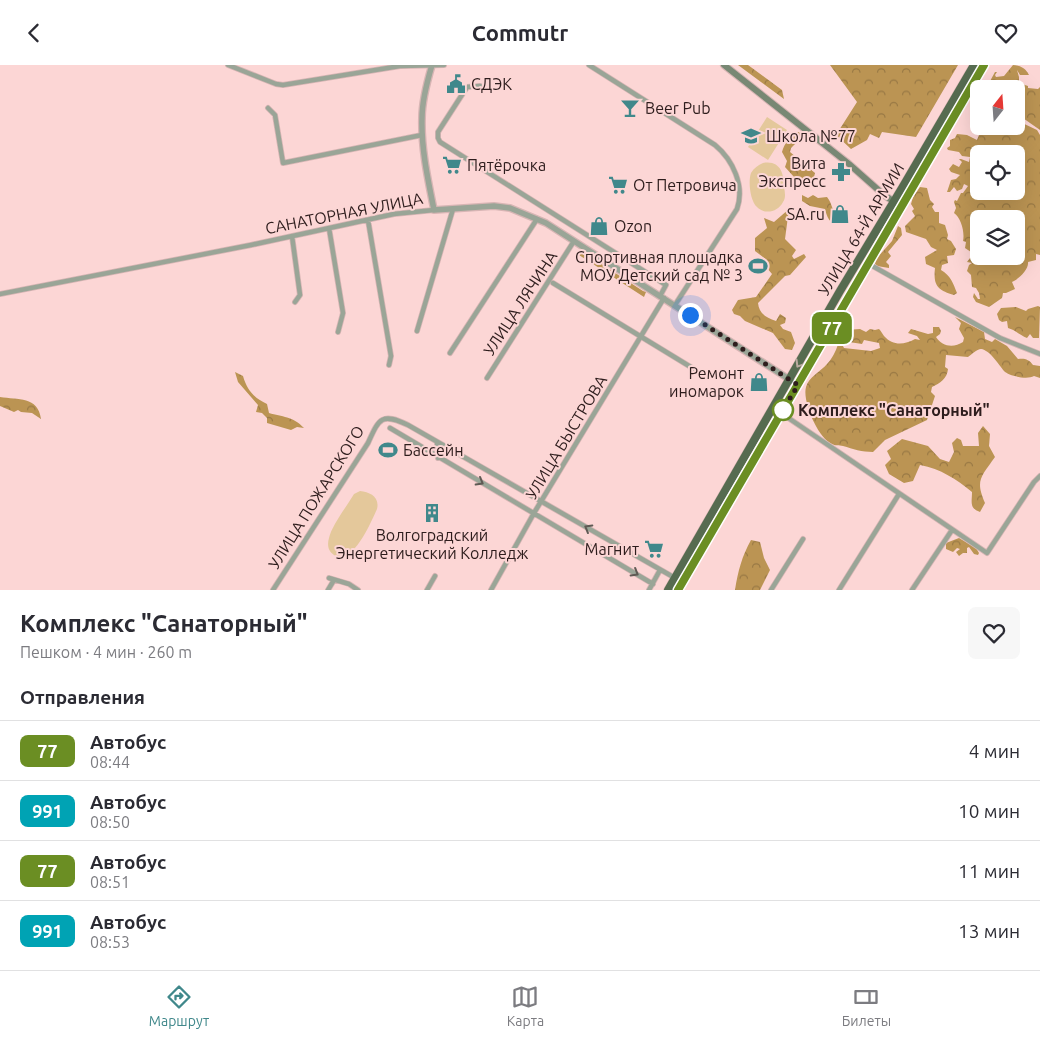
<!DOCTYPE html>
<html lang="ru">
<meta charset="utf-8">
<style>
body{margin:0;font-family:Ubuntu,sans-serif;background:#f7f7f7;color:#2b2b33;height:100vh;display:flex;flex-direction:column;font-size:19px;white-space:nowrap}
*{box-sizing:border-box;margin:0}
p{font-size:16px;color:#7c7c81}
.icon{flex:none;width:28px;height:28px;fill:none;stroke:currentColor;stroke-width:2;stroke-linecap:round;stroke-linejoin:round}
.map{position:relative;height:525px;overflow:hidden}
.panel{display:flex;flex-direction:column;background:#fff;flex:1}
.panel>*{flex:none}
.badge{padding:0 10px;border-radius:8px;font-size:18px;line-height:32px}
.needle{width:32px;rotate:17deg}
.controls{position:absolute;left:970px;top:15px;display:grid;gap:10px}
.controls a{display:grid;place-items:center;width:55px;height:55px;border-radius:8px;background:#fff;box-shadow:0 5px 20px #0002;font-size:25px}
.you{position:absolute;width:25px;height:25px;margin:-12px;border:4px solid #fff;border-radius:50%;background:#1a73e8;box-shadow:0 0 0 8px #1a73e833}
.map>.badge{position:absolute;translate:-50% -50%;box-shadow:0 0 0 2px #fff}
h2{padding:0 20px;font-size:19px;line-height:45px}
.round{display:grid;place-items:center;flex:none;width:52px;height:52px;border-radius:8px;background:#f7f7f7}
.head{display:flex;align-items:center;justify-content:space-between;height:85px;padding:0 20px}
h1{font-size:24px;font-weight:700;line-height:38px}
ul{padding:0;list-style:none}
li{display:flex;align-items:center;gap:15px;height:60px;padding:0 20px;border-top:1px solid #e1e1e2}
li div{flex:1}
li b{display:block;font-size:19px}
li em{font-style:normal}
li .badge{min-width:55px;font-weight:700;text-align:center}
header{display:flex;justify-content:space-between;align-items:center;height:65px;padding:0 20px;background:#fff;font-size:22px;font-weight:700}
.tabs{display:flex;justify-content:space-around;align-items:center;height:70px;border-top:1px solid #e1e1e2;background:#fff;font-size:14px;color:#7c7c81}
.tabs a{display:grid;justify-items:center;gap:2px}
.tabs .current{color:#40888b}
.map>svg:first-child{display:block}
</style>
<header><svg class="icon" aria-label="back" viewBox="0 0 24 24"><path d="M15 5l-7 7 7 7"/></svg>Commutr<svg class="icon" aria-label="heart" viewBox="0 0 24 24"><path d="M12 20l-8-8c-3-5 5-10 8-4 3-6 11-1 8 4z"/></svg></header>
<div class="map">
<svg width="1040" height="525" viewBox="0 0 1040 525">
<defs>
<pattern id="grass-dots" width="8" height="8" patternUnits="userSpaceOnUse" patternTransform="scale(1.25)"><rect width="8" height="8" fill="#e4c89b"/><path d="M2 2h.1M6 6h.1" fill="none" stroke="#c4ab85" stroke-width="1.8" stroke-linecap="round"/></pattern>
<pattern id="forest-crowns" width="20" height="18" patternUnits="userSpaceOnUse" patternTransform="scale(1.25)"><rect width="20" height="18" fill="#bb9453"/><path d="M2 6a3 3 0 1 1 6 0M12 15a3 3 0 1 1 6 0" fill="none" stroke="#987844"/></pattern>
</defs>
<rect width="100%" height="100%" fill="#fcd6d5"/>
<path fill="url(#grass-dots)" d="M894,143L896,145L797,314H795Z
M789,321H791V324L674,525H671Z"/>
<path fill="url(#forest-crowns)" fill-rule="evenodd" d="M738,0H748L782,25L784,34Z
M830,0H958L916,72L882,67L879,73L870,69L867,75L851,84L836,70L857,37Z
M1013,0C1019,0 1026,3 1029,10H1020L1017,5L1019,12V20L1010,24L994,18L989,21V18L995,7H997L995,10L996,12L1004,11Z
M1022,19L1028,21V23L1038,24L1040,22V65L1020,51L1016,50V24H1013L1020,22Z
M1016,55L1037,65L1040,70V190L1036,189V195L1028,197C1029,204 1019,214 1012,217L1015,224L1006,228H1003L1002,233L989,242L976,237L973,232L974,228L978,234H980L979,228L976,223L972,222L971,210L967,206L969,200L972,198L967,197L970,193L973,195L978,192L976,189H974L965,183L966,177L963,176C965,167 961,153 954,148L956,143L954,137L955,135L957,136L961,128H963L968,121L964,119L962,124L957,126L954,122L950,127H947L951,115L956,114L960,110L951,107L949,104L953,99L959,102L962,97L959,94H961L969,97L970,92L962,91L959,87L948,85L947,83L950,81V75L955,73L957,69L967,70L977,75L979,70L984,69L986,67L985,61H1016ZM979,89H1016V126H979ZM979,154H1016V191H979Z
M799,67L802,72L791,83L790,87L815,108L813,116L803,119L794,112L785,102L787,96L782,87C784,79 791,69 799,67Z
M920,122L927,123L930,135L934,139L932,142L935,147H939V158L945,160L948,170L947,174L951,176L956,184L954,190L947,191L948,198L942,200L941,205C951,211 953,218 957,228L954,230C938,225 933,221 935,203L926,199L925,192L937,185L931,182L926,174L906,167L905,161L915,151L912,146L914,144L911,139L913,132Z
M802,130L808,133L813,130L818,133L827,132C833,139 831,146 839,153L838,160C829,158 827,152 825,144L810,141L802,136Z
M789,144L785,174L796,185L792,191L794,194L804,189L806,192L790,210L785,211L758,238C759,249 767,253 776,256L780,249L786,253L785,258L780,260L783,264L791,267L795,278L792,285L785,284L773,268L745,256L740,251L734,249L732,245L738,235L756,232L772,209L767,203L769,200L767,195L755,186V173L767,163L764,153L774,157Z
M898,161L901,163L902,170L888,187L891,191L886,197L889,200V203L877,201L875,199L876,194L892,176Z
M583,187L643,226L646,227L644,232L579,190Z
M1038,241L1040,242L1039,273H1033L1030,269L1027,273C1020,270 1015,265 1008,263L1007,256L1002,257L999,255L997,249L1001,243L1016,242L1026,246L1028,244Z
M955,252L984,267L985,274L992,277L995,274L1007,281L1018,294C1024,293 1029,294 1033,300L1040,301V313L1034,311C1027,315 1009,311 1004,306C999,300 990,285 981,284C977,284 971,290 968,292L946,290L945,302L948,304C947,314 940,318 932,322L931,327L935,331L927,355L885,375L873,387C862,387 853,384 843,381C839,380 835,381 832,379C818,373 802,336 806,322C808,313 821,306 827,299C832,294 836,286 838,279L841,277L844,283L871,286L880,283L879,278L864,275L862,279L849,277L844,271L846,265L860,264L866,267L870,264L875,265L879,264C881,266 882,268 884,271C893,281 904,280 915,274L920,275L917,271L908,268L911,264L928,269L933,268V262H939L941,266L940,269L936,272C942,282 954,283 963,277L964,273L959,264L961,258Z
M235,307L243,311C247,325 254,333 267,339L269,348C282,352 293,351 304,363L297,362L291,365L267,358V353L262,348L256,347L258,340L238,317Z
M0,332C18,335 38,331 41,354L32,348L21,347L18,345L14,347L0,341Z
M983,361L990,369L989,381L995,392C981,412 975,415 985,438L980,447C969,443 972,437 972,427C956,414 941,404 920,400L913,416L904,418L889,409L885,400L891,394L887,386L902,374L928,381L940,394L949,397L954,387L952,378L957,373L961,375L963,381H979L978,368Z
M959,473L976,483L979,488L978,490L974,489L969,482L967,483V488H963L959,491L956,487L960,484L957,483L953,487L946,484V478Z
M751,475L760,477L764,493L770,505L760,525H735C738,506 742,491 751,475Z"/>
<path fill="#e4c89b" d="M767,52L787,65L768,95L748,82Z
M763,98C780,95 784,108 784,122C785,127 786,133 783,137C778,147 765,150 757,142C750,136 748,116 751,108C754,103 758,100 763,98Z
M360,426C370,427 380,432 377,444C371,457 353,501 334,490C328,486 327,480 329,473C332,460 347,441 354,429Z"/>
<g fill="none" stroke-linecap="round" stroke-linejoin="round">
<g stroke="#d7b5b4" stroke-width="6">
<path id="minor" d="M228,0L276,19L283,20L400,1L444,0
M589,0L715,80C733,95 745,121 737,144L675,240
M480,21L467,22L438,67V73L440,77L666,220L660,231
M268,43L275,50L283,98L422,70
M368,155L391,291L389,300
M329,163L343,248L338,267
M292,171L300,230L295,237
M869,199L1000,273L1040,289
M553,218L694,304
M0,229L251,180L394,149L434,145
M417,266L453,144
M450,288L537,154
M487,313L574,176
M781,348L987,488L1034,417L1040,411
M390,363L653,519
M437,377L438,393
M329,513L349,519L358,525
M273,525L368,378C379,354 381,347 408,360L675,513
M328,525L334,515
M427,525L435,511
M491,525L534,448L664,233
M649,525L660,505
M771,525L803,474
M839,525L899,429
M912,525L952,465"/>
</g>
<g stroke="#d7b5b4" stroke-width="8">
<path id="tertiary" d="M432,0C427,17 422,35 422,53C421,83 428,115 434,145L494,141L510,143L546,158L798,320"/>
</g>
<g stroke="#d7b5b4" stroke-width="8">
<path id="secondary" d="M724,0L849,99L884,130L902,142"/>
</g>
<g stroke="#d7b5b4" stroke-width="9">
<path id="trunk" d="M668,525L840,226L902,123L974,0
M678,525L984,0"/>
</g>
<use href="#minor" stroke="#9aa597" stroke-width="4.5"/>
<use href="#tertiary" stroke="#9aa597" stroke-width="5.5"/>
<use href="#secondary" stroke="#788874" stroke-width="6"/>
<use href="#trunk" stroke="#566b50" stroke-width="8"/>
</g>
<defs><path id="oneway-chevron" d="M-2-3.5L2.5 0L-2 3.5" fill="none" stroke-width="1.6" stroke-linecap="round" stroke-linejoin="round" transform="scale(1.25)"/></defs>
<use stroke="#baaba0" href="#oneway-chevron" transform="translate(799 299) rotate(121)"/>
<g stroke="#5f5a54">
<use href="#oneway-chevron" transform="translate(480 417) rotate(30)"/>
<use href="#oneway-chevron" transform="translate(588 463) rotate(-150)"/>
<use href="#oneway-chevron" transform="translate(635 508) rotate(31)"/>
</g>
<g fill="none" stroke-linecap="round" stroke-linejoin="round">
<g stroke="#fff" stroke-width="11">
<path id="line" d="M678,525L984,0"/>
</g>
<use href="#line" stroke="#6b8e23" stroke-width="8"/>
<path stroke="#2e1d1d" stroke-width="5" stroke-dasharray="0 9" d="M690,250L798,320L783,345"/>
</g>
<defs>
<g id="civic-bare" transform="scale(1.5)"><path d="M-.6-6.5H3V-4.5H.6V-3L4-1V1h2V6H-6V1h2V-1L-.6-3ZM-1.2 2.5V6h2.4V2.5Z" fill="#40888b" stroke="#fcd6d5" stroke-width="2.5" paint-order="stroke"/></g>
<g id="bar-bare" transform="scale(1.5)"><path d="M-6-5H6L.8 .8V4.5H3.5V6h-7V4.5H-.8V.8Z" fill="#40888b" stroke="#fcd6d5" stroke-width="2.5" paint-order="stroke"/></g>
<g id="school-bare" transform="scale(1.5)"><path d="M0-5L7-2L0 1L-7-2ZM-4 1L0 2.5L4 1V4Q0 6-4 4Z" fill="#40888b" stroke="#fcd6d5" stroke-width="2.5" paint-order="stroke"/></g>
<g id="supermarket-bare" transform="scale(1.5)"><path d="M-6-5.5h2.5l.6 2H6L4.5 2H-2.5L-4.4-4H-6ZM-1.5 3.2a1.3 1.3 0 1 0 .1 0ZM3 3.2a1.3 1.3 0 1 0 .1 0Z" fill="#40888b" stroke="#fcd6d5" stroke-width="2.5" paint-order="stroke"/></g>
<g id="pharmacy-bare" transform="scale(1.5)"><path d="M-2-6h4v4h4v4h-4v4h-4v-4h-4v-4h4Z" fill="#40888b" stroke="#fcd6d5" stroke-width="2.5" paint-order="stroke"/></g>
<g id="shop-bare" transform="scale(1.5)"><path d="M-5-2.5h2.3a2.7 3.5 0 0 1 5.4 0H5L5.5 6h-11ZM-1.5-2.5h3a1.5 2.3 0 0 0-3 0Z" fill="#40888b" stroke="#fcd6d5" stroke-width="2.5" paint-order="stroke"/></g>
<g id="stadium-bare" transform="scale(1.5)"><path d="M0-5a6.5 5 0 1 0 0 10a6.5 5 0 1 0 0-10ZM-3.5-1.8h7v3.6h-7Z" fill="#40888b" stroke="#fcd6d5" stroke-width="2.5" paint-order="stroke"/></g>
<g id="building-bare" transform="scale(1.5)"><path d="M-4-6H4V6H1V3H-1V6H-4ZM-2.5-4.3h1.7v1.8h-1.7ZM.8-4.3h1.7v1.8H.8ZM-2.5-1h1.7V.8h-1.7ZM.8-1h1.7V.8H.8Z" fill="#40888b" stroke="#fcd6d5" stroke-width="2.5" paint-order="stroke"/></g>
</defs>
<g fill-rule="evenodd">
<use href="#civic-bare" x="456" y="19"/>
<use href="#bar-bare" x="630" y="43"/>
<use href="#school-bare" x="751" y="71"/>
<use href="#supermarket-bare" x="452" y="100"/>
<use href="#pharmacy-bare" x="841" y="107"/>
<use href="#supermarket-bare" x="618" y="120"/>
<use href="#shop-bare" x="840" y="149"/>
<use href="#shop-bare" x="599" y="161"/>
<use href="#stadium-bare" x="758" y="201"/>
<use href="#shop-bare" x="759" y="317"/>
<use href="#stadium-bare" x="388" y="385"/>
<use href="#building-bare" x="432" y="448"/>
<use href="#supermarket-bare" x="654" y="484"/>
</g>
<circle fill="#fff" stroke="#6b8e23" stroke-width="2.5" cx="783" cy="345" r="10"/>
<g text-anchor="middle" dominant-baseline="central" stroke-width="4" stroke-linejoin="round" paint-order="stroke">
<g font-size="16" fill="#2e1d1d" stroke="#fcd6d5" text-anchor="start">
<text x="471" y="19">СДЭК</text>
<text x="645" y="43">Beer Pub</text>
<text x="766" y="71">Школа №77</text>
<text x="826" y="98" text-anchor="end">Вита<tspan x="826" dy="18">Экспресс</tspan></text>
<text x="467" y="100">Пятёрочка</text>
<text x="633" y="120">От Петровича</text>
<text x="825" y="149" text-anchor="end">SA.ru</text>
<text x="614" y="161">Ozon</text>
<text x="743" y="192" text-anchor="end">Спортивная площадка<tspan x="743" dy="18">МОУ Детский сад № 3</tspan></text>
<text x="744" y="308" text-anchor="end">Ремонт<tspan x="744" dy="18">иномарок</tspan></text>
<text x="403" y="385">Бассейн</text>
<text x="432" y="470" text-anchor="middle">Волгоградский<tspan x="432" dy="18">Энергетический Колледж</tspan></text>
<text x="639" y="484" text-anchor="end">Магнит</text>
</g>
<g font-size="16" fill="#2e1d1d" stroke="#fcd6d5">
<text transform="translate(344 148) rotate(-11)">САНАТОРНАЯ УЛИЦА</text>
<text transform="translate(861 164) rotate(-59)">УЛИЦА 64-Й АРМИИ</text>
<text transform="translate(520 238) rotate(-57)">УЛИЦА ЛЯЧИНА</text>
<text transform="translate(566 372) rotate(-59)">УЛИЦА БЫСТРОВА</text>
<text transform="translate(316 432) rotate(-58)">УЛИЦА ПОЖАРСКОГО</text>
</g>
<g font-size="16" font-weight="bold" fill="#2e1d1d" stroke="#fcd6d5" text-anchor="start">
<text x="798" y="345">Комплекс "Санаторный"</text>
</g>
</g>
</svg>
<div class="controls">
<a><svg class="needle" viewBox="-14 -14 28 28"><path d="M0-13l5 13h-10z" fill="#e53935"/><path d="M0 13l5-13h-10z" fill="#7c7c81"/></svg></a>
<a><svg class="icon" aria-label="locate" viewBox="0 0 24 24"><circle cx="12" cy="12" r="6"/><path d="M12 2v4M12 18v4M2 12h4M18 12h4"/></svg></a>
<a><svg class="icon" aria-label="layers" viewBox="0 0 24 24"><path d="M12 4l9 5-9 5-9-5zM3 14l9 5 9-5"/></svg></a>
</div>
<div class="you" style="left:690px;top:250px"></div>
<b class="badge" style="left:832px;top:263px;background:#6b8e23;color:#fff">77</b>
</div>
<section class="panel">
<div class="head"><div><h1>Комплекс &quot;Санаторный&quot;</h1><p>Пешком · 4 мин · 260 m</p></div><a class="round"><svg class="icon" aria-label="heart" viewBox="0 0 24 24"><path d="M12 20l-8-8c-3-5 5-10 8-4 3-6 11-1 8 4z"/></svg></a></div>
<h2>Отправления</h2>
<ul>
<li><span class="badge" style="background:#6b8e23;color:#fff">77</span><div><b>Автобус</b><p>08:44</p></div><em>4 мин</em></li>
<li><span class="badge" style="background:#00a3b4;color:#fff">991</span><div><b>Автобус</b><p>08:50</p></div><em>10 мин</em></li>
<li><span class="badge" style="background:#6b8e23;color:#fff">77</span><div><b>Автобус</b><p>08:51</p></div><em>11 мин</em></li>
<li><span class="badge" style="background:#00a3b4;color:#fff">991</span><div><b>Автобус</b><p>08:53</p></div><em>13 мин</em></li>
</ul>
</section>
<nav class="tabs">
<a class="current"><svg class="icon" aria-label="directions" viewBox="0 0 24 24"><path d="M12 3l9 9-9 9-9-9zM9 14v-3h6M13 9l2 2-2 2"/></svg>Маршрут</a>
<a><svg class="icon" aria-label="map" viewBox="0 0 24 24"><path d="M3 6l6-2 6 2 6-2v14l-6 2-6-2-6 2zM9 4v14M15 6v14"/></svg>Карта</a>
<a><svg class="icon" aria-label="tickets" viewBox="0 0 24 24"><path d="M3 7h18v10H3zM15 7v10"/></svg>Билеты</a>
</nav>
